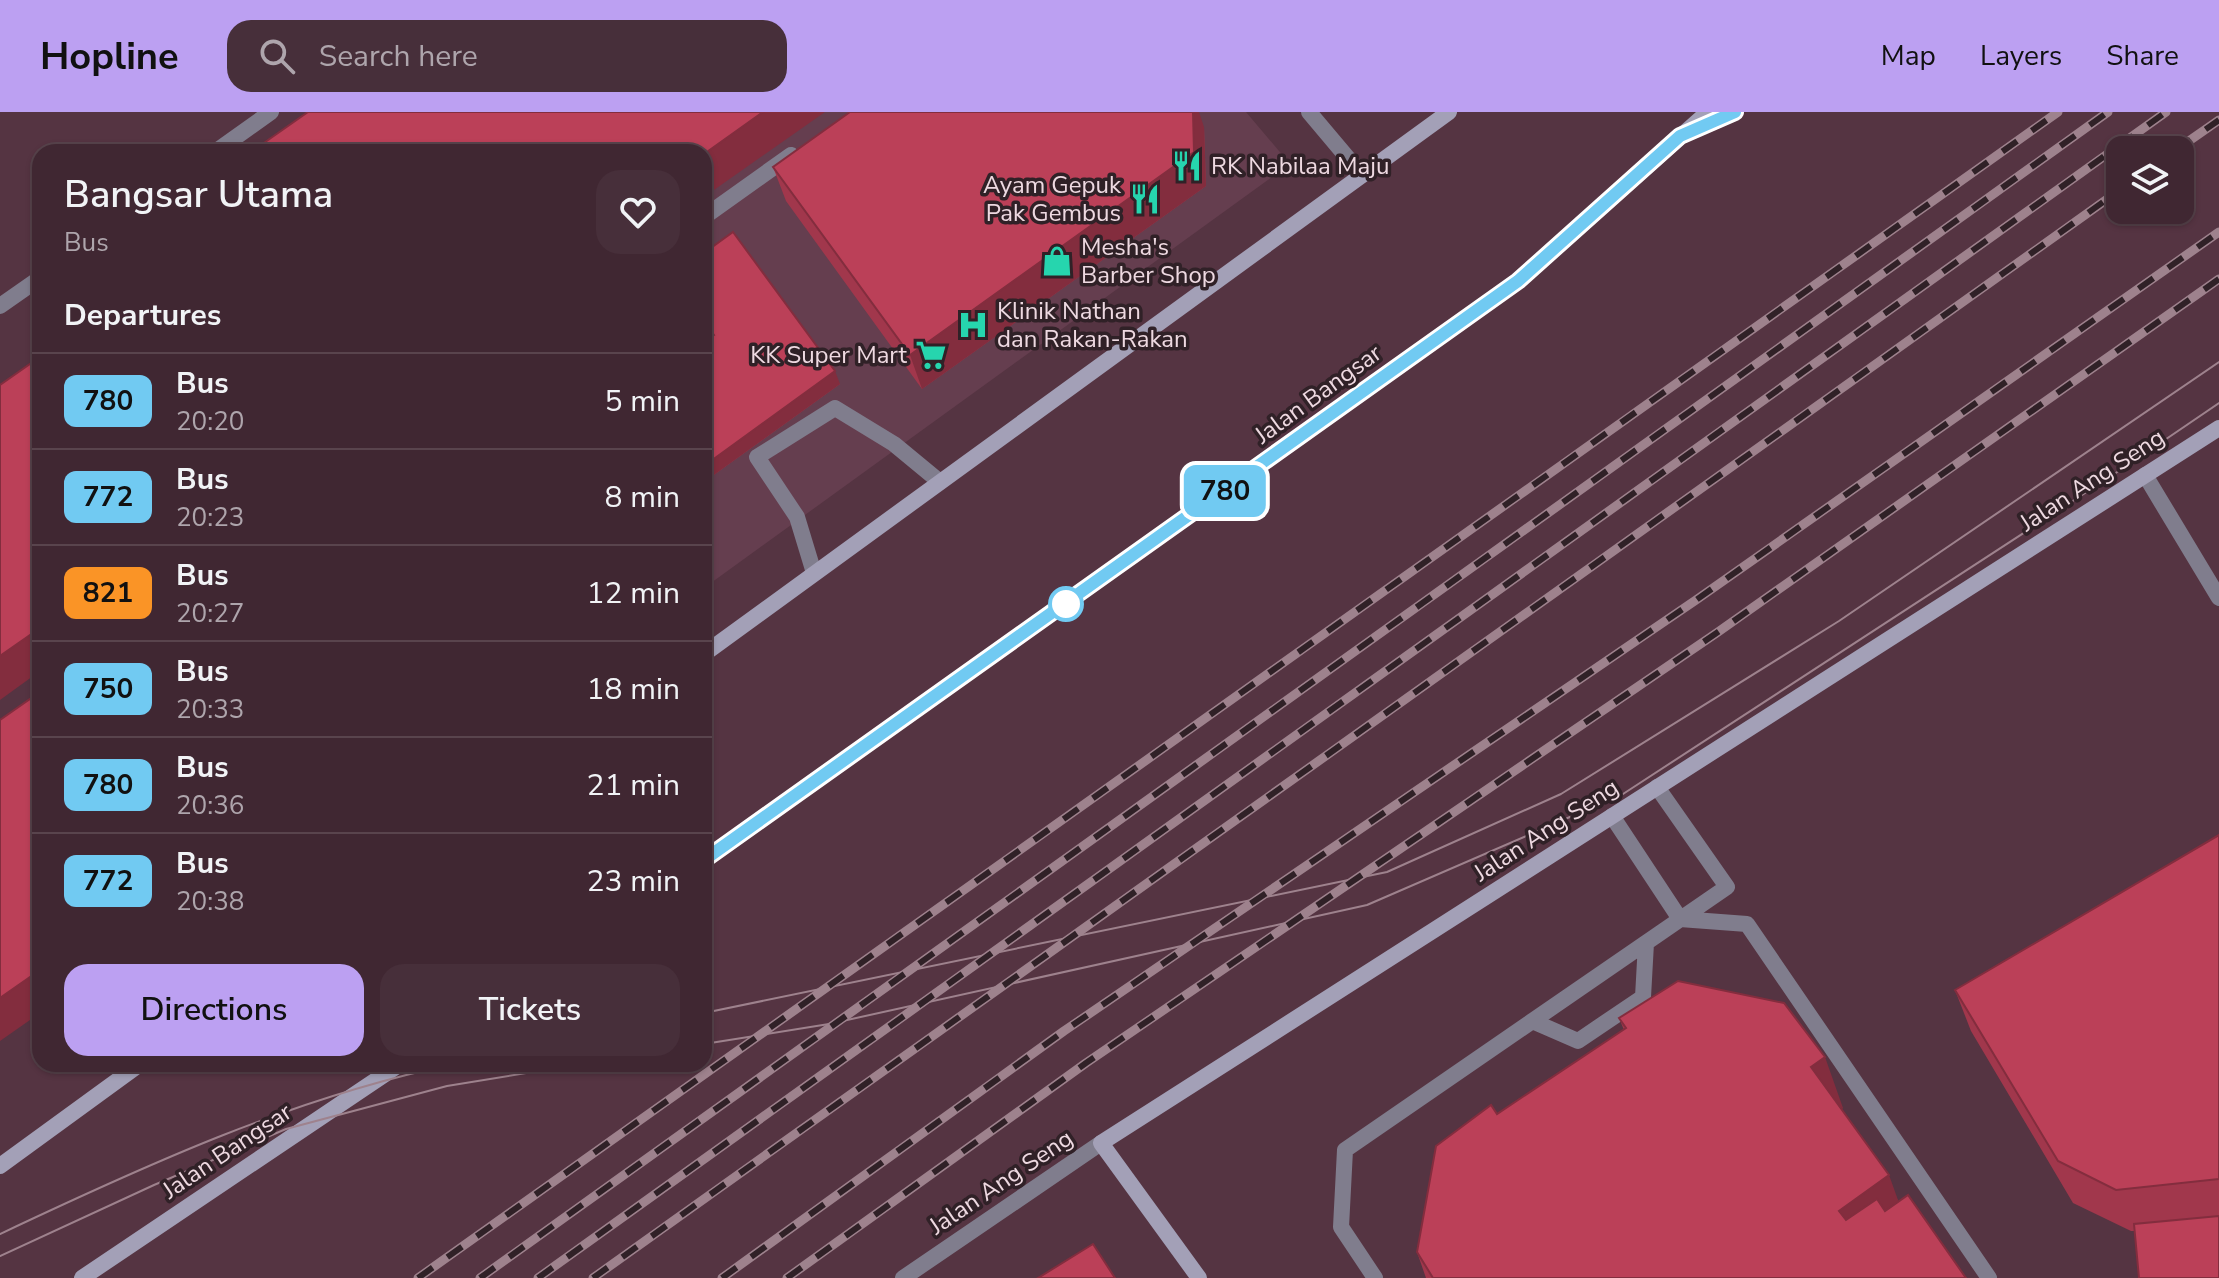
<!DOCTYPE html>
<style>
body{margin:0;font-family:"Nunito Sans",sans-serif;background:#472f3a;color:#f1f3f6;height:100vh;display:flex;flex-direction:column;font-size:30px;white-space:nowrap}
*{box-sizing:border-box;margin:0}
p{font-size:26px;color:#aea5ac}
.icon{flex:none;width:44px;height:44px;fill:none;stroke:currentColor;stroke-width:2;stroke-linecap:round;stroke-linejoin:round}
.map{position:relative;flex:1;overflow:hidden}
.sheet{position:absolute;left:32px;top:32px;width:680px;height:928px;display:flex;flex-direction:column;background:#402732;border-radius:24px;box-shadow:0 2px 6px #0004,0 0 0 2px #59444d}
.sheet>*{flex:none}
.badge{padding:0 16px;border-radius:12px;font-size:28px;line-height:52px}
.fabs{position:absolute;left:2106px;top:24px;display:grid;gap:16px}
.fabs a{display:grid;place-items:center;width:88px;height:88px;border-radius:16px;background:#402732;box-shadow:0 2px 6px #0004,0 0 0 2px #59444d;font-size:40px}
.map>.badge{position:absolute;translate:-50% -50%;box-shadow:0 0 0 4px #fff}
h2{padding:0 32px;font-size:30px;line-height:72px}
.round{display:grid;place-items:center;flex:none;width:84px;height:84px;border-radius:24px;background:#472f3a}
.overview{display:flex;align-items:center;justify-content:space-between;height:136px;padding:0 32px}
h1{font-size:38px;font-weight:600;line-height:60px}
.action{display:flex;gap:16px;margin-top:auto;padding:16px 32px}
.action a{flex:1;height:92px;border-radius:24px;background:#bca0f2;color:#111;font-size:32px;font-weight:600;line-height:92px;text-align:center}
.action a+a{background:#472f3a;color:#f1f3f6}
ul{padding:0;list-style:none}
li{display:flex;align-items:center;gap:24px;height:96px;padding:0 32px;border-top:2px solid #59444d}
li div{flex:1}
li b{display:block;font-size:30px}
li em{font-style:normal}
li .badge{min-width:88px;font-weight:700;text-align:center}
header{display:flex;align-items:center;gap:48px;box-sizing:border-box;height:112px;padding:0 40px;background:#bca0f2;color:#111}
header strong{font-size:38px}
nav{display:flex;gap:44px;margin-inline-start:auto;font-size:28px}
.search{width:560px;height:72px;background:#472f3a;display:flex;align-items:center;gap:20px;box-sizing:border-box;padding:0 28px;border-radius:24px;color:#aea5ac;font-size:30px}
.map>svg:first-child{display:block}
</style>
<header>
<strong>Hopline</strong>
<div class="search"><svg class="icon" aria-label="search" viewBox="0 0 24 24"><circle cx="10" cy="10" r="6"/><path d="M15 15l6 6"/></svg>Search here</div>
<nav><a>Map</a><a>Layers</a><a>Share</a></nav>
</header>
<div class="map">
<svg width="2219" height="1166" viewBox="0 0 2219 1166">
<rect width="100%" height="100%" fill="#553442"/>
<path fill="#653e4f" d="M363,0H1246L1290,52L704,476V40H308Z"/>
<g fill="none" stroke-linecap="round" stroke-linejoin="round">
<path stroke="#807d8d" stroke-width="16" d="M704,105L791,43
M814,461L797,405L757,345L835,296L894,332L940,370
M1612,704L1680,807
M1680,807L1747,812L1989,1166
M1532,909L1578,929L1643,885L1646,831
M1375,1166L1341,1115L1345,1038L1727,775L1657,675"/>
<path stroke="#807d8d" stroke-width="16" d="M1309,0L1362,63
M215,40L271,0
M0,194L40,166
M2145,363L2219,486
M903,1166L1101,1031"/>
<path stroke="#a3a0b7" stroke-width="16" d="M1696,17L1735,0
M704,542L1449,0
M704,748L1518,169L1708,0
M0,1054L140,952
M82,1166L400,952
M1199,1166L1101,1031L2219,316"/>
<path stroke="#9e828d" stroke-width="2" d="M704,901L1387,760L1561,682L1839,509L2219,250
M704,932L829,912L1367,793L1623,682L2128,353L2219,291
M0,1122C146,1053 295,985 454,952
M0,1144L154,1073L286,1017L447,974L581,952"/>
<g stroke="#9e828d" stroke-width="9">
<path id="rail" d="M2176,38L2219,8
M418,1166L2058,0
M480,1166L2108,0
M538,1166L2166,0
M593,1166L2120,78
M722,1166L1064,919L1696,488L2219,120
M787,1166L1086,951L1718,520L2219,167"/>
</g>
<use href="#rail" stroke="#302127" stroke-width="6" stroke-dasharray="18" stroke-linecap="butt"/>
</g>
<path fill="#a1374c" d="M1204,15L1206,74L922,277L786,89L773,55Z
M704,141L840,272L704,370V230L710,225L704,216Z
M2219,723V1166L2135,1119H2131L2073,1091L1971,919L1955,878Z
M1619,906L1843,996L1841,997L1899,1090L1966,1166H1426L1417,1140L1497,1002L1624,918Z"/>
<path fill="#832d3e" d="M763,0H825L704,85V42Z
M1193,0H1199L1204,15L1206,74L922,277L910,243Z
M835,259L840,272L704,370V354Z
M40,516V559L0,588V544Z
M40,858V901L0,929V886Z
M1825,945L1843,996L1830,1005L1811,955Z
M1889,1063L1907,1113L1857,1149L1839,1099Z"/>
<path fill="#bb4058" stroke="#832d3e" stroke-width="2" d="M308,0H763L704,42V40H251Z
M850,0H1193L1194,40L910,243L773,55Z
M733,120L835,259L704,354V230L714,223L704,209V141Z
M40,245V516L0,544V273Z
M40,580V858L0,886V608Z
M2219,723V1067L2116,1078L2058,1049L1955,878Z
M1678,869L1784,891L1825,945L1811,955L1889,1063L1839,1099L1846,1108L1877,1087L1885,1099L1908,1083L1966,1166H1433L1417,1140L1436,1034L1491,993L1497,1002L1626,916L1619,906Z
M2219,1104V1166H2139L2134,1112Z
M1093,1132L1115,1166H1038Z"/>
<g fill="none" stroke-linecap="round" stroke-linejoin="round">
<g stroke="#fff" stroke-width="18">
<path id="line" d="M704,748L1518,169L1680,24L1735,0"/>
</g>
<use href="#line" stroke="#71caf2" stroke-width="12"/>
</g>
<defs>
<g id="restaurant-bare" transform="scale(2.4)"><path d="M-5-6h1v4h1v-4h1v4h1v-4h1v5L-1.5 .5V6h-2V.5L-5-1ZM5-6V6H3V1.5H1.5Q1.5-4 5-6Z" fill="#26d5ae" stroke="#302127" stroke-width="2.5" paint-order="stroke"/></g>
<g id="shop-bare" transform="scale(2.4)"><path d="M-5-2.5h2.3a2.7 3.5 0 0 1 5.4 0H5L5.5 6h-11ZM-1.5-2.5h3a1.5 2.3 0 0 0-3 0Z" fill="#26d5ae" stroke="#302127" stroke-width="2.5" paint-order="stroke"/></g>
<g id="hospital-bare" transform="scale(2.4)"><path d="M-5-5h3v3.5h4V-5h3V5h-3V1.5h-4V5h-3Z" fill="#26d5ae" stroke="#302127" stroke-width="2.5" paint-order="stroke"/></g>
<g id="supermarket-bare" transform="scale(2.4)"><path d="M-6-5.5h2.5l.6 2H6L4.5 2H-2.5L-4.4-4H-6ZM-1.5 3.2a1.3 1.3 0 1 0 .1 0ZM3 3.2a1.3 1.3 0 1 0 .1 0Z" fill="#26d5ae" stroke="#302127" stroke-width="2.5" paint-order="stroke"/></g>
</defs>
<g fill-rule="evenodd">
<use href="#restaurant-bare" x="1187" y="54"/>
<use href="#restaurant-bare" x="1145" y="87"/>
<use href="#shop-bare" x="1057" y="149"/>
<use href="#hospital-bare" x="973" y="213"/>
<use href="#supermarket-bare" x="931" y="243"/>
</g>
<circle fill="#fff" stroke="#71caf2" stroke-width="4" cx="1066" cy="492" r="16"/>
<g text-anchor="middle" dominant-baseline="central" stroke-width="7" stroke-linejoin="round" paint-order="stroke">
<g font-size="24" fill="#eed9e1" stroke="#302127" text-anchor="start">
<text x="1211" y="54">RK Nabilaa Maju</text>
<text x="1121" y="73" text-anchor="end">Ayam Gepuk<tspan x="1121" dy="28">Pak Gembus</tspan></text>
<text x="1081" y="135">Mesha's<tspan x="1081" dy="28">Barber Shop</tspan></text>
<text x="997" y="199">Klinik Nathan<tspan x="997" dy="28">dan Rakan-Rakan</tspan></text>
<text x="907" y="243" text-anchor="end">KK Super Mart</text>
</g>
<g font-size="24" fill="#eed9e1" stroke="#302127">
<text transform="translate(1318 282) rotate(-36)">Jalan Bangsar</text>
<text transform="translate(2092 368) rotate(-33)">Jalan Ang Seng</text>
<text transform="translate(1546 718) rotate(-33)">Jalan Ang Seng</text>
<text transform="translate(227 1039) rotate(-34)">Jalan Bangsar</text>
<text transform="translate(1001 1070) rotate(-34)">Jalan Ang Seng</text>
</g>
</g>
</svg>
<div class="fabs">
<a><svg class="icon" aria-label="layers" viewBox="0 0 24 24"><path d="M12 4l9 5-9 5-9-5zM3 14l9 5 9-5"/></svg></a>
</div>
<b class="badge" style="left:1225px;top:379px;background:#71caf2;color:#111">780</b>
<section class="sheet">
<div class="overview"><div><h1>Bangsar Utama</h1><p>Bus</p></div><a class="round"><svg class="icon" aria-label="heart" viewBox="0 0 24 24"><path d="M12 20l-8-8c-3-5 5-10 8-4 3-6 11-1 8 4z"/></svg></a></div>
<h2>Departures</h2>
<ul>
<li><span class="badge" style="background:#71caf2;color:#111">780</span><div><b>Bus</b><p>20:20</p></div><em>5 min</em></li>
<li><span class="badge" style="background:#71caf2;color:#111">772</span><div><b>Bus</b><p>20:23</p></div><em>8 min</em></li>
<li><span class="badge" style="background:#fa9426;color:#111">821</span><div><b>Bus</b><p>20:27</p></div><em>12 min</em></li>
<li><span class="badge" style="background:#71caf2;color:#111">750</span><div><b>Bus</b><p>20:33</p></div><em>18 min</em></li>
<li><span class="badge" style="background:#71caf2;color:#111">780</span><div><b>Bus</b><p>20:36</p></div><em>21 min</em></li>
<li><span class="badge" style="background:#71caf2;color:#111">772</span><div><b>Bus</b><p>20:38</p></div><em>23 min</em></li>
</ul>
<div class="action"><a>Directions</a><a>Tickets</a></div>
</section>
</div>
